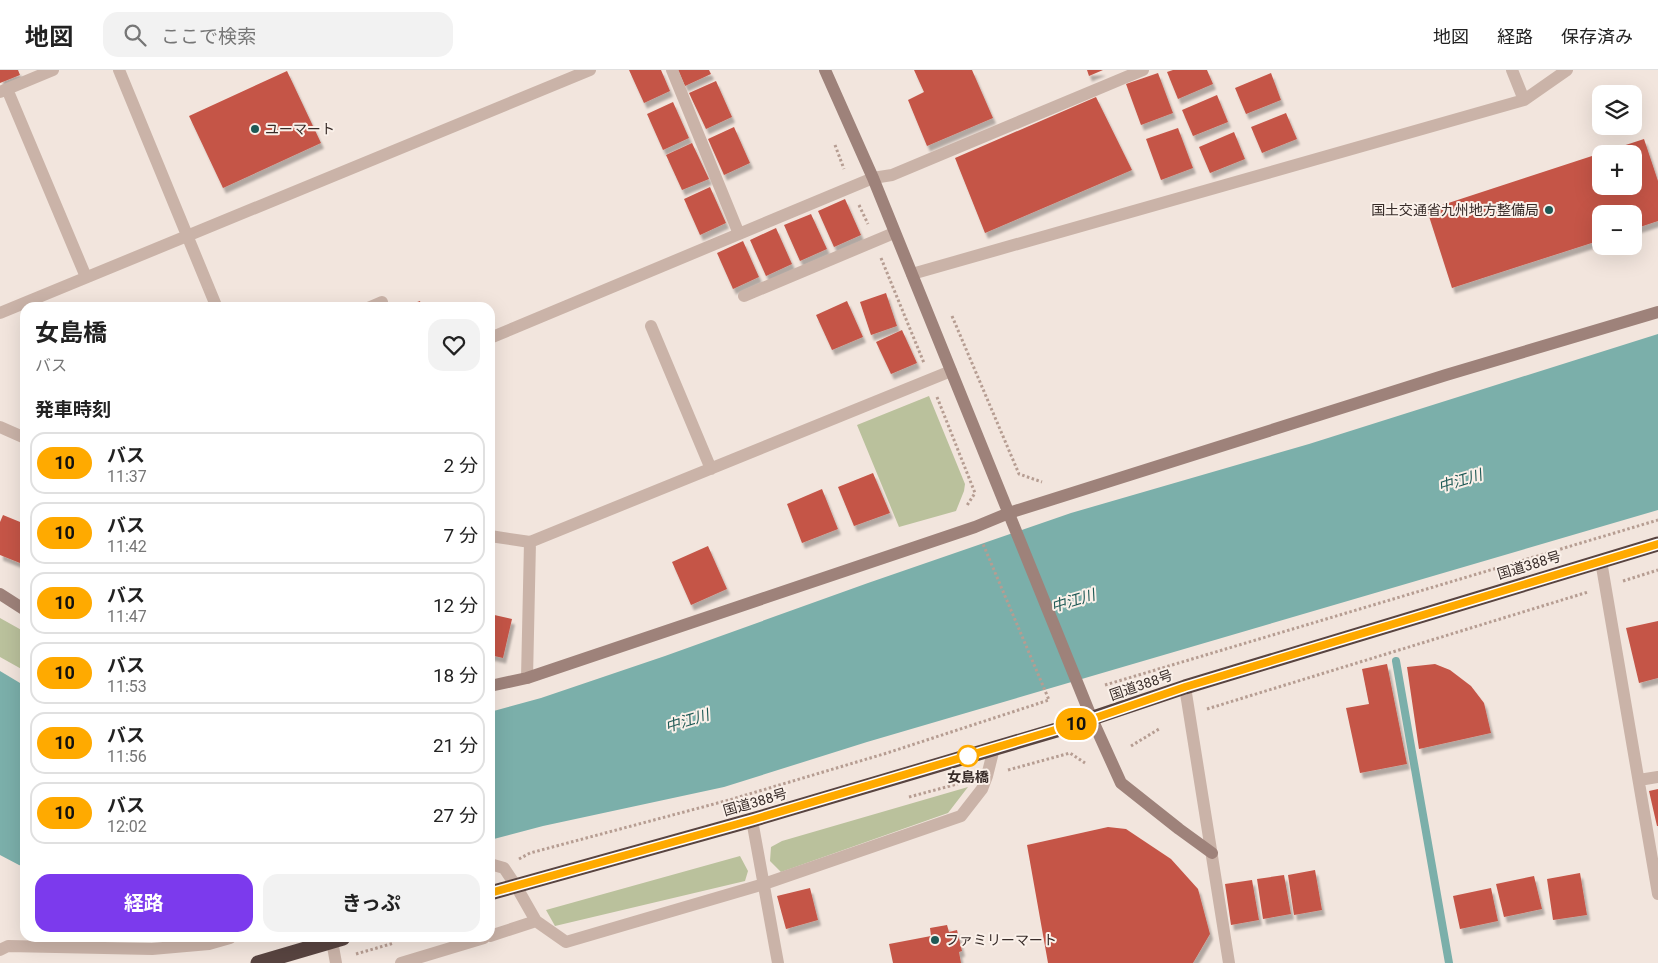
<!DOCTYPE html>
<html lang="ja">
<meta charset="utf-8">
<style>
body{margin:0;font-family:Roboto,"Noto Sans JP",sans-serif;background:#f2f2f2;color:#222;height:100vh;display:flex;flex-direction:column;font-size:19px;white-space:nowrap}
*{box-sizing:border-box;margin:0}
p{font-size:16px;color:#767676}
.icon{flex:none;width:28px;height:28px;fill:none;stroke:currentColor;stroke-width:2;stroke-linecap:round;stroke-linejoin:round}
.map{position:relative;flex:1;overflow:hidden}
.side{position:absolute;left:20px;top:232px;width:475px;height:640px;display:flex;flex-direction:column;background:#fff;border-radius:15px;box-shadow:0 5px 20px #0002}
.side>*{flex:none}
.badge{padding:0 10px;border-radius:16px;font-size:18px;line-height:32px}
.controls{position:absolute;left:1592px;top:15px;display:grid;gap:10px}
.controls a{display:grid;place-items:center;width:50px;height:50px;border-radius:10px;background:#fff;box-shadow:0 5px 20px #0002;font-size:25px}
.map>.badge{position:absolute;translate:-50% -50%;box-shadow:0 0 0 2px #fff}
h2{padding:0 15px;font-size:19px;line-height:45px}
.round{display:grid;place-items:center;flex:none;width:52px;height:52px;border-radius:15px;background:#f2f2f2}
.head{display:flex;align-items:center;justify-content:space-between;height:85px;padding:0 15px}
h1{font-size:24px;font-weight:700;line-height:38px}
.action{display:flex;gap:10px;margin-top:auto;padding:10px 15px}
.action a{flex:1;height:58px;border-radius:15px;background:#7c3aed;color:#fff;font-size:20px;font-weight:700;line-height:58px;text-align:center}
.action a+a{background:#f2f2f2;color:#222}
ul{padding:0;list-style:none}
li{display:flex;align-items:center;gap:15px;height:62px;margin:0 10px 8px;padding:0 5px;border:2px solid #e0e0e0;border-radius:15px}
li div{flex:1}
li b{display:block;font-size:19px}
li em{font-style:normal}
li .badge{min-width:55px;font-weight:700;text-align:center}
header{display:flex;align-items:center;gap:30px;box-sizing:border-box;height:70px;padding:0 25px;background:#fff;border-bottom:1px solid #e0e0e0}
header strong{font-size:24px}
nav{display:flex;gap:28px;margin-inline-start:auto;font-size:18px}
.search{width:350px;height:45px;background:#f2f2f2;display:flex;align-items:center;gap:12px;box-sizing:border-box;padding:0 18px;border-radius:15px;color:#767676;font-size:19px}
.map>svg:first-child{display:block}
</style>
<header>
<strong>地図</strong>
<div class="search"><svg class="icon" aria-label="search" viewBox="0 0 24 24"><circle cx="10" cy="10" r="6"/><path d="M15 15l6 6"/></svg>ここで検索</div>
<nav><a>地図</a><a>経路</a><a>保存済み</a></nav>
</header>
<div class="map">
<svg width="1658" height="893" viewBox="0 0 1658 893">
<defs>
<filter id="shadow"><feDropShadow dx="3" dy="5.5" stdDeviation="1" flood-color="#0004"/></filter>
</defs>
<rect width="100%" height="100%" fill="#f2e5dd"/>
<path fill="#bac19c" d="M929,326L965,414L964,421L956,441L899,457L857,355Z
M0,548L25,562V601L0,587Z
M968,717L948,743L781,802L770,791L771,777L782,771Z
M740,786L748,801L745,811L555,856L546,840Z"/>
<path fill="#7bafaa" d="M1658,264V440L867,672L724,717L543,756L490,770V642L541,628L665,586L868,513L1071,443L1309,374Z
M0,601L25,616V797L19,795L0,785Z"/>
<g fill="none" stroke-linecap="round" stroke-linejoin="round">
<path stroke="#7bafaa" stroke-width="8" d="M1396,591L1449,893"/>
</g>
<path fill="#c55547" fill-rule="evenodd" filter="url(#shadow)" d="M0,0H18L20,5L0,13Z
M629,0H661L670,21L644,33Z
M678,0H709L711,4L685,16Z
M914,0H972L993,48L927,76L908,30L924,22Z
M1087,0H1103L1089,6Z
M1173,0H1207L1213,14L1178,29L1167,2Z
M287,1L321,73L223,118L189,46Z
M1158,3L1173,43L1141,55L1126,14Z
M1271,3L1281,30L1246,44L1235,18Z
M716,11L732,47L706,59L689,23Z
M1217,25L1228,52L1193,66L1182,40Z
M1096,27L1132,100L985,163L955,88Z
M673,32L689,68L663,80L647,44Z
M1286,43L1297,69L1262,83L1251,57Z
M734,57L750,93L724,105L708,69Z
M1178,58L1193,98L1161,110L1146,69Z
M1234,62L1245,89L1210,103L1199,77Z
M1644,69L1658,111V151L1634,159V144H1601V170L1452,218L1427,140ZM1601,84H1634V116H1601Z
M692,73L709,109L682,120L666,85Z
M710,117L726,153L700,165L684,129Z
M845,129L861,165L834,177L818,141Z
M811,144L827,179L800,191L784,155Z
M776,158L792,194L766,206L750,170Z
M743,171L759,207L733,219L717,183Z
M886,223L897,256L871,265L860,232Z
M420,231L422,238H403V237Z
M847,231L863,267L832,280L816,245Z
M902,260L917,293L891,304L876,272Z
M873,403L890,443L854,456L838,417Z
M822,419L838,459L802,473L787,434Z
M3,445L25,454V495L0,485V452Z
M708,476L727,519L691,535L672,492Z
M490,544L512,549L503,588L490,585Z
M1658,551V608L1639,613L1626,558Z
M1387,594L1407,694L1360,703L1346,638L1369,634L1362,599Z
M1435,594L1450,600L1471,616L1484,633L1491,663L1419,679L1407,597Z
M1658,719V756H1657L1649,721Z
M1108,757L1126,759L1171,789L1198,819L1210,864L1193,893H1048L1027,775Z
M1315,800L1322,840L1294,845L1288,805Z
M1580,803L1587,845L1553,850L1547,809Z
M1284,805L1291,844L1263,849L1257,809Z
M1534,806L1542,839L1504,847L1496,814Z
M1252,810L1259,850L1231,855L1225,814Z
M810,818L818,850L786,859L777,826Z
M1491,818L1498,851L1460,859L1453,826Z
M947,855L949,862L957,860L962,881L959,882L961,893H893L889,874L931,866L930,858Z"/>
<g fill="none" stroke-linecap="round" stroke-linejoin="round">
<path stroke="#b69d92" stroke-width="3" stroke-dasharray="2.5 2.5" stroke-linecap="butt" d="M835,75L844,99
M859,135L868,154
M881,188L924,293
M952,246L1019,404L1042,412
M937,327L975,423L966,437
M1623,511L1658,500
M1105,615L1658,450
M1207,639L1588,522
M1131,676L1159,659
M1008,700L1070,683L1085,693
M909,727L961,713
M519,789L530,783L729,730L887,683L1049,630L983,474
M356,884L394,873"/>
<path stroke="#cab3a8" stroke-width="12" d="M119,0L217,238
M672,0L739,164
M1512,0L1524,30
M7,19L86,207
M0,22L53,0
M912,204L1524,30L1567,0
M744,226L894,163
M368,238L382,232
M0,243L590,0
M651,256L711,399
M490,268L873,108L892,105L1143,0
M0,357L25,368
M490,466L530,472L951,301
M1601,491L1658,824
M527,608L530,472
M1185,617L1229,893
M1639,710L1658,707
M752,750L778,893
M490,794L504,798L516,816L536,851L566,872L764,814L961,746L982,719L987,706L994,678
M490,866L536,851
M332,871L336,893
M0,880L8,876L152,879L209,874L230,868
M401,893L484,868"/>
<path stroke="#9e827a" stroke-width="12" d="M825,0L873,108L1092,649L1121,713L1179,759L1212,783
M0,524L25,540
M490,616L527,608L975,457L1009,443L1446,305L1658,242"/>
<path stroke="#584440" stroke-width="15" d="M490,823L752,750L1060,659L1185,617L1658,474
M258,893L343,868"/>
</g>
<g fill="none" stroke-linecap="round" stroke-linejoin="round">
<g stroke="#fff" stroke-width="11">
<path id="line" d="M490,823L752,750L1092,649L1185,617L1658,474"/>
</g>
<use href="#line" stroke="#fa0" stroke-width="8"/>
</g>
<g fill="#1e5955" stroke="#faf0e9" stroke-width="2">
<circle cx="255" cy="59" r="5"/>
<circle cx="1549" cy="140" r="5"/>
<circle cx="935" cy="870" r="5"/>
</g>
<circle fill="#fff" stroke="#fa0" stroke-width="2.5" cx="968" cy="686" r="10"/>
<g text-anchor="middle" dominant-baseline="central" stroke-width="4" stroke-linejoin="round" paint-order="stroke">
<g font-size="14" fill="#372b28" stroke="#faf0e9" text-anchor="start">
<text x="265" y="59">ユーマート</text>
<text x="1539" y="140" text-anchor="end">国土交通省九州地方整備局</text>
<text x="945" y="870">ファミリーマート</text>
</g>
<g font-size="14" fill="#372b28" stroke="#faf0e9">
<text transform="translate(1529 495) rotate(-17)">国道388号</text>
<text transform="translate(1141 615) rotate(-19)">国道388号</text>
<text transform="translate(755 732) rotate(-16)">国道388号</text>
</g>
<g font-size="14" font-weight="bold" fill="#372b28" stroke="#faf0e9">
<text x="968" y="707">女島橋</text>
</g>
<g font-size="15" font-style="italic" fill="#1e5955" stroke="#faf0e9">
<text transform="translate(1460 411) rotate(-17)">中江川</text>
<text transform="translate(1073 531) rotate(-17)">中江川</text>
<text transform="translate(687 651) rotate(-17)">中江川</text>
</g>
</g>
</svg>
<div class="controls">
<a><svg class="icon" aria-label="layers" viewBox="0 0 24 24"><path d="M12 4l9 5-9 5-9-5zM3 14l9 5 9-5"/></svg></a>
<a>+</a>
<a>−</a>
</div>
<b class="badge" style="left:1076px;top:654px;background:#fa0;color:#111">10</b>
<section class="side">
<div class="head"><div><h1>女島橋</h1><p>バス</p></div><a class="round"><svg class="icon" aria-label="heart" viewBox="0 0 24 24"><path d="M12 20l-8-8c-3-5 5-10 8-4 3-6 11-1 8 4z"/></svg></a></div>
<h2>発車時刻</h2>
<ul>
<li><span class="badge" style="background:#fa0;color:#111">10</span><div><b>バス</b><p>11:37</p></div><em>2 分</em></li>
<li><span class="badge" style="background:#fa0;color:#111">10</span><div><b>バス</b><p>11:42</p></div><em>7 分</em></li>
<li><span class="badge" style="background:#fa0;color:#111">10</span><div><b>バス</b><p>11:47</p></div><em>12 分</em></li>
<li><span class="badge" style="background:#fa0;color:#111">10</span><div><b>バス</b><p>11:53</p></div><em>18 分</em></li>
<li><span class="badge" style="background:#fa0;color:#111">10</span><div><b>バス</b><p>11:56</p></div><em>21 分</em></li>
<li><span class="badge" style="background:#fa0;color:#111">10</span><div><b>バス</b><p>12:02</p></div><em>27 分</em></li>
</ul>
<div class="action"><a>経路</a><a>きっぷ</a></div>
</section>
</div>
